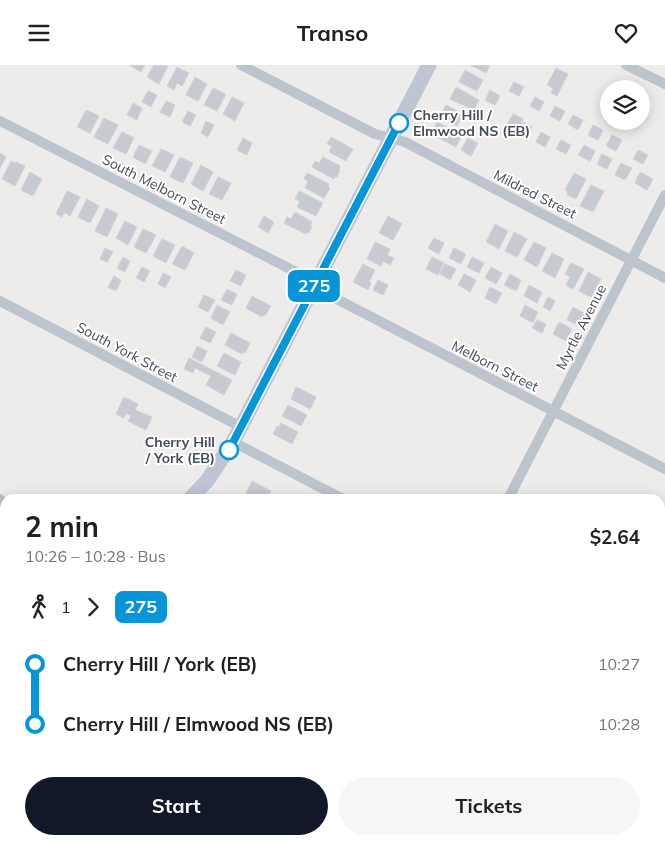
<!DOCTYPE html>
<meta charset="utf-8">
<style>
body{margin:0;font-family:Mulish,sans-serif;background:#f6f6f6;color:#202124;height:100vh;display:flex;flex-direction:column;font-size:19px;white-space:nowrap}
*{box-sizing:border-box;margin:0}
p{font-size:16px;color:#757577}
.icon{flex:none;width:28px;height:28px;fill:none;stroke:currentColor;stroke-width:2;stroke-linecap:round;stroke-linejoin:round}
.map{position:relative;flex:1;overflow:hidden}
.sheet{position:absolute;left:0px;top:429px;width:665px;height:351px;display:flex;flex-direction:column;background:#fff;border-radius:15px 15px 0 0;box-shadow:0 2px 12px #0003}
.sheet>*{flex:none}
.badge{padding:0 10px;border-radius:8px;font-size:18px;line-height:32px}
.buttons{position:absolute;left:600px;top:15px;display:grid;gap:10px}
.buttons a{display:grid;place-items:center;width:50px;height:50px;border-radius:50%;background:#fff;box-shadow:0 2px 12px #0003;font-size:25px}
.map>.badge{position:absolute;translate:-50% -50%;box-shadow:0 0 0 2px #fff}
.legs{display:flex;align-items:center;gap:8px;height:55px;padding:0 25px;font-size:16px}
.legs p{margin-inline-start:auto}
.headline{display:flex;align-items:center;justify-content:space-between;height:85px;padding:0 25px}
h1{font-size:28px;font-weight:700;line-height:38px}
.button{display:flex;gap:10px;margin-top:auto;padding:10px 25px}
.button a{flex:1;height:58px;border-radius:30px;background:#111827;color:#fff;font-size:20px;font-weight:700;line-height:58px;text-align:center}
.button a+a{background:#f6f6f6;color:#202124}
ul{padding:0 25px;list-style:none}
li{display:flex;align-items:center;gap:18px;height:60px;font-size:19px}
li i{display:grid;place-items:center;width:8px;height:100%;margin:0 6px;background:currentColor}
li i::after{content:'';width:12px;height:12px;margin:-6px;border:4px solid;border-radius:50%;background:#fff}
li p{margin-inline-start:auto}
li:first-child i{background:linear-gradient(#0000 50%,currentColor 0)}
li:last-child i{background:linear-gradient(currentColor 50%,#0000 0)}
header{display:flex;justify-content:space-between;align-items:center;height:65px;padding:0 25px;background:#fff;font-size:22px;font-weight:700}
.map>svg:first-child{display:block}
</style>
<header><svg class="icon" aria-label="menu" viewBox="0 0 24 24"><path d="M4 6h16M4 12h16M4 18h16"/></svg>Transo<svg class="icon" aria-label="heart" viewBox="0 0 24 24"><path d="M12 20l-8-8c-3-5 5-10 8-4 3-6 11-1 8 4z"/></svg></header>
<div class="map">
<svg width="665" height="779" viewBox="0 0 665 779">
<rect width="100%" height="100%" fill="#eeeceb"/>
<path fill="#fbf7e3" d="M5,560V643L0,646V562Z"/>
<path fill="#c8cad2" stroke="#cfd1d7" d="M129,0H145L141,7Z
M154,0L168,1L159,19L147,12Z
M470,0H490L486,8Z
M177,2L189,8L182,21L177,18L174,25L167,21Z
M556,3L568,9L557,31L551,28L553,23L547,20Z
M465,5L483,15L477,26L459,17Z
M195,12L207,19L198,36L186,30Z
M514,17L524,22L519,31L509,26Z
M456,22L479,35L474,45L450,34Z
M213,23L226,29L217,46L204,40Z
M490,25L500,31L495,40L485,35Z
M148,26L157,30L151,42L142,37Z
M232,32L244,38L235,56L223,49Z
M535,32L544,37L539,46L530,41Z
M166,36L175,40L170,52L160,47Z
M133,38L142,43L137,55L127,50Z
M609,39V56H616L614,60L605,56L609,48L605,46Z
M446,40L463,49L457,61L442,53L443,51L441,50Z
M555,41L565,46L560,56L550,51Z
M86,45L99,51L90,68L77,62Z
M188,46L196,50L190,61L182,57Z
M513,49L523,54L517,65L507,60Z
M573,50L583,55L578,65L568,59Z
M104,53L118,60L108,79L94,72Z
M206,56L214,60L208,72L201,68Z
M437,57L462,70L456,82L431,69Z
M522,57L532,62L527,72L517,67Z
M593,60L603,65L598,75L588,70Z
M122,67L134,73L126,89L113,83Z
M541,67L550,72L545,82L536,77Z
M612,70L622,75L616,86L606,81Z
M331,72L353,84L346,96L329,87L332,81L327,79Z
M243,73L252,78L247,90L237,85Z
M468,73L478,78L471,91L461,85Z
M561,75L571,80L566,89L556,84Z
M139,80L152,86L145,99L133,92Z
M584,80L595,86L590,96L578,90Z
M161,84L174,90L165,107L152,101Z
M638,85L648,90L643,99L633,94Z
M0,88L6,92L0,103Z
M602,89L612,94L607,104L597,99Z
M180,92L193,98L183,118L170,112Z
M323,92L340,101L339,104L340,105L337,112L335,111L334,114L312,102L315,96L319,98Z
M11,96L15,98L16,97L25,101L15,121L2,114Z
M621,98L632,103L625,115L615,110Z
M201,100L213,107L203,126L191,119Z
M30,107L42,114L33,131L21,125Z
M640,107L653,114L647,125L635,118Z
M307,108L329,119L328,122L330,123L324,133L305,123L308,116L304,114Z
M574,108L586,114L576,134L567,130L568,127L565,125Z
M218,112L231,118L222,135L209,129Z
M591,120L604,126L593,147L580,141Z
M67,126L80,132L70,151L64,147L62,152L56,149Z
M299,126L323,138L316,151L297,142L300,136L295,134Z
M87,134L99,141L90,158L78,152Z
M106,143L118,149L107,172L95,166Z
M295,147L312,157L310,160L312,161L309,168L307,167L306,169L284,158L287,152L291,154Z
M264,151L274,157L268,168L258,162Z
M388,151L402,159L393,175L379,168Z
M125,156L137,162L128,180L116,173Z
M495,159L508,166L499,184L486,177Z
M143,164L156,170L146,188L134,182Z
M514,167L527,174L517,192L505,186Z
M434,173L444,178L439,189L428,183Z
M162,174L175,180L166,198L153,191Z
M375,177L390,184L387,190L394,193L390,200L383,196L381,201L367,194Z
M534,177L546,183L537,202L524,195Z
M182,181L194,188L185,205L172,199Z
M105,183L113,187L107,197L100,194Z
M454,183L466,189L461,199L449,193Z
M552,188L564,194L555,213L542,206Z
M123,192L130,196L125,207L117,203Z
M432,192L444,198L438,210L426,204Z
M472,192L484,198L479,208L467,202Z
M571,198L584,204L573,224L566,220L570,212L565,209Z
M363,199L375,205L369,217L371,218L368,225L353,217Z
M445,199L456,204L450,215L440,209Z
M142,202L150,206L144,217L136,213Z
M491,202L502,208L496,219L485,213Z
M236,205L246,210L241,221L230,216Z
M588,207L601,214L591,232L579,226Z
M163,208L171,212L165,223L158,219Z
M464,209L476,215L470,227L458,220Z
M510,209L521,215L516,226L504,220Z
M114,211L121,215L116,226L108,222Z
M378,215L388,220L383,230L373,225Z
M529,220L542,227L537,238L524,231Z
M490,222L502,228L496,239L485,233Z
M227,224L237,229L232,240L221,235Z
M204,230L215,235L208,247L198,242Z
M252,231L271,241L265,251L263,250L262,252L246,243Z
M548,232L555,236L550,246L543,242Z
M217,240L230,247L223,260L211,253Z
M525,240L538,247L533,258L520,251Z
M573,242L586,249L580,261L567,255Z
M537,255L546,259L542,268L532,263Z
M559,257L572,264L566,276L553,269Z
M206,262L216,267L210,278L200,273Z
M231,268L250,278L245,288L243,287L242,289L225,280Z
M197,281L207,286L202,297L192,292Z
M224,288L241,297L235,310L217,301Z
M189,293L232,315L224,330L206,320L211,311L195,303L193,308L184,304Z
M296,322L316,332L310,344L291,334Z
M124,332L138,339L135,345L152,352L146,365L128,356L131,351L126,348L124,353L116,349Z
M288,340L307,350L301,361L282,351Z
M281,358L298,367L292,379L273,369L277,361L279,362Z
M252,416L271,426L267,434H258L246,428Z
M5,597V619L0,622V599Z"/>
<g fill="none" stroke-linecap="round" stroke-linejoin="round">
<path stroke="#71cba9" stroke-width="2" stroke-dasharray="4 2.5" stroke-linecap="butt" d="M0,593L5,590"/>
<path stroke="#bcc4ce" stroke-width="5" d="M254,775L258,779"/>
<path stroke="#bcc4ce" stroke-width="10" d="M241,0L375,69L405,77L665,213
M626,0L665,19
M0,56L304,211L327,229L665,404
M0,236L241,362
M233,377L343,434
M0,434L5,444
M508,434L665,130
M0,558L5,563
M660,598L665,600
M223,775L231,779
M625,775L632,779
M329,779L331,775"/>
<path stroke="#bec6d5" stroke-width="15" d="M190,434L207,416L233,377L429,0
M0,541L5,539"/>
</g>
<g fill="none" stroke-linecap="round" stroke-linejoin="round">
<g stroke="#fff" stroke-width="11">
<path id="line-1" d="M229,385L399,58"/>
</g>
<use href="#line-1" stroke="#0696d7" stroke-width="8"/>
</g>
<g fill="#fff" stroke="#0696d7" stroke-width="2.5">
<circle cx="399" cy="58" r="9"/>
<circle cx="229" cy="385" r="9"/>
</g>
<g text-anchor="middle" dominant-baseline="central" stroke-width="4" stroke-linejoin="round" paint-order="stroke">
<g font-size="14" font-weight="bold" fill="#444c59" stroke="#fff" text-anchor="start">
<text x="413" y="50">Cherry Hill /<tspan x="413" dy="16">Elmwood NS (EB)</tspan></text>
<text x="215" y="377" text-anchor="end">Cherry Hill<tspan x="215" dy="16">/ York (EB)</tspan></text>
</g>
<g font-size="14" fill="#444c59" stroke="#fff">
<text transform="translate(164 124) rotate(27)">South Melborn Street</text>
<text transform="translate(535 129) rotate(27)">Mildred Street</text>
<text transform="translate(581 262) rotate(-63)">Myrtle Avenue</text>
<text transform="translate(127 287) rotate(28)">South York Street</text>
<text transform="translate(495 301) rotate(27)">Melborn Street</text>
</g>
</g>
</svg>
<div class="buttons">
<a><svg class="icon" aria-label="layers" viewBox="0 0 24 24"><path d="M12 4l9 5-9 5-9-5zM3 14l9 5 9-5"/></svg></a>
</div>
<b class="badge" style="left:314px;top:221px;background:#0696d7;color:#fff">275</b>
<section class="sheet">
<div class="headline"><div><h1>2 min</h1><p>10:26 – 10:28 · Bus</p></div><b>$2.64</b></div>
<div class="legs"><svg class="icon" aria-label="walk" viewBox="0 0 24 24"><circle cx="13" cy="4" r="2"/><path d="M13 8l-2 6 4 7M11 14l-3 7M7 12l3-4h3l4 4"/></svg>1<svg class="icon" aria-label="forward" viewBox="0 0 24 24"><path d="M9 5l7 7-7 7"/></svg><b class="badge" style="background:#0696d7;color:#fff">275</b></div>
<ul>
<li><i style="color:#0696d7"></i><b>Cherry Hill / York (EB)</b><p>10:27</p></li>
<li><i style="color:#0696d7"></i><b>Cherry Hill / Elmwood NS (EB)</b><p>10:28</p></li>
</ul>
<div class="button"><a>Start</a><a>Tickets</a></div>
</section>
</div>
